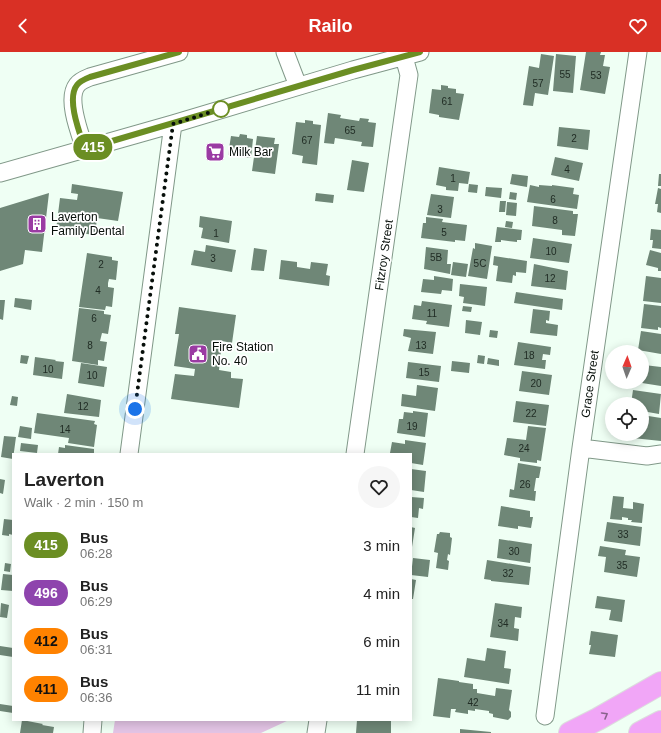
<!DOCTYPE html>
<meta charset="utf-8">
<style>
body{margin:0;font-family:Arial,sans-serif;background:#f6f6f6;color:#222;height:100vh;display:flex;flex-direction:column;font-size:15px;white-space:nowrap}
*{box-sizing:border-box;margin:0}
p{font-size:13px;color:#767676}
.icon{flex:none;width:22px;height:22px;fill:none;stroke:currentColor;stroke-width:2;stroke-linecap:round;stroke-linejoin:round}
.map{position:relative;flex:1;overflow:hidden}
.drawer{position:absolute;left:12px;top:401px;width:400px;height:268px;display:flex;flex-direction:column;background:#fff;border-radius:0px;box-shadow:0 2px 10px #0003}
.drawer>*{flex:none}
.badge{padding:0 8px;border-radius:13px;font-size:14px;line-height:26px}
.needle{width:26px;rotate:2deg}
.controls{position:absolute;left:605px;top:293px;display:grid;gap:8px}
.controls a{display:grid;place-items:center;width:44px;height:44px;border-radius:50%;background:#fff;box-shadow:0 2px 10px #0003;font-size:20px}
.you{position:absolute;width:20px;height:20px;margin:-10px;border:3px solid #fff;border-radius:50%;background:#1a73e8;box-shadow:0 0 0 6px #1a73e833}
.map>.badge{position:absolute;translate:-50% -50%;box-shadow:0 0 0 2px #fff}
.round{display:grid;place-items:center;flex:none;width:42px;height:42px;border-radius:21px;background:#f6f6f6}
.overview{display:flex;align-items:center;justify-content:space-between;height:68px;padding:0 12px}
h1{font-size:19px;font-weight:700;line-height:30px}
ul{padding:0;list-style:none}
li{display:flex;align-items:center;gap:12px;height:48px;padding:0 12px}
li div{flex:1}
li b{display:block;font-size:15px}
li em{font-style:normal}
li .badge{min-width:44px;font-weight:700;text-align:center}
header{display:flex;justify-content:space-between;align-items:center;height:52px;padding:0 12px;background:#d93025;color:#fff;font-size:18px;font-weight:700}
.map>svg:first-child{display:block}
</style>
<header><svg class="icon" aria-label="back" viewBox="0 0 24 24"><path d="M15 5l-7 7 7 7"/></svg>Railo<svg class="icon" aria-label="heart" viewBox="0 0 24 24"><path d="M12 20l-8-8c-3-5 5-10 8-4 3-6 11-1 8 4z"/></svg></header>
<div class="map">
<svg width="661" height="681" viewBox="0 0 661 681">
<rect width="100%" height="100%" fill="#effff4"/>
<path fill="#e3c4e5" d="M115,668H289L261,681H113Z"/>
<path fill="#6f8777" d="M586,0H601L600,3H605L603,14L610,15L605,42L580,38Z
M541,2L554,4L548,43L535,41L533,54L523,53L529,14L539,16Z
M556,2L576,4L573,41L553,39Z
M441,33L448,34V36L456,37V41L464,42L459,68L439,65V63L429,61L432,37L441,38Z
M328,61L341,63L340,66L359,69L360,66L369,67L368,70L376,71L373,95L361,94L362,90L335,86L334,92L324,91Z
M305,68L313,69V72L321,73L317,113L302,111L303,104L292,102L296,70L305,71Z
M559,75L590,78L588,98L557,94Z
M240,82L247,83V86L253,87L251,106L228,103L231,84L239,85Z
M257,84L275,86L274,92H279L275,122L252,119Z
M555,105L583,111L579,129L551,123Z
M352,108L369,111L364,140L347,138Z
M439,115L470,120L468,132L459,131L458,139L446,138V135L436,133Z
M512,122L528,124L527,135L510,132Z
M659,122H661V134H658Z
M72,132L123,140L118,169L97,166L95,183L56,178L60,146L77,148L78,142L71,141Z
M469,132L478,133L477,141L468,140Z
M530,133L539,135V133L552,134V133L574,136L573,142L579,143L577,157L527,150Z
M486,135L502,136L501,146L485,144Z
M658,136L661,137V161L657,160L658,152H655Z
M510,140L517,141L516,148L509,147Z
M49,141L42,200L25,198L23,212L0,219V156Z
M316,141L334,143L333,151L315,149Z
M431,142L454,145L451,166L427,163Z
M500,149H506L505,160H499Z
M507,150L517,151L516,164L506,163Z
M534,154L573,159V162H578L575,184L562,183V178L532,174Z
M200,164L232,169L229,191L201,186L203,176L199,175Z
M426,165L443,167L442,170L467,173L465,189L455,188V190L421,186L423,171H426Z
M506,169L513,170L512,176L505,175Z
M497,175L522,178L521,188H517V190L501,188V190H495Z
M651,177L661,178V197L652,196L653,188H650Z
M533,186L572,192L569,211L530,206Z
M475,191L492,194L487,227L468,224L473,196L475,197Z
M206,193L236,198L232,220L191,213L194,198L205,200Z
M426,195L448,198L447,212H451L450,222L424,217Z
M254,196L267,198L264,219L251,218Z
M650,198L661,201V219H658V216L646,213Z
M87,201L112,205V208L118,209L116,228L109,227L108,231V235L114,236L112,255L106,254L105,258L79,255Z
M494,204L527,209L526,221L516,220V224L513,223L512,231L496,229L498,214L493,213Z
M281,208L297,210V215L310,217L311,210L328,212L326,223L330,224L329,234L279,227Z
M453,210L468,212L466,225L451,223Z
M534,212L568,219L566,238L531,234Z
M434,224L453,227L452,239L442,238L441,242L421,240L423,227L434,228Z
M646,224L661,226V251L643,249Z
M460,232L487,235L485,254L463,251L464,245L459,244Z
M516,240L563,247L562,258L514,251Z
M15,246L32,248L31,258L14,255Z
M0,248H5L3,268L0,267Z
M422,249L452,253L449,275L426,272L427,269L412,267L414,253L421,254Z
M644,252L661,254V276L658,275V278L641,276Z
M463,254L472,255L471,260L462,259Z
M179,255L236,263L232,291L222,289L219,318L231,320V326L243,327L239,356L171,347L175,322L194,324L195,317L174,314L179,282H175Z
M79,256L104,259V262L111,263L108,282L102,281L100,289L107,290L104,309L98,308V313L72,309Z
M533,257L550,259L549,269L546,268V271L558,273L557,284L530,281Z
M466,268L482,270L480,283L465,281Z
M404,277L436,280L433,302L408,299L411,286L403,284Z
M490,278L498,279L497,286L489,285Z
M641,279L661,282V302L638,298Z
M518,290L551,295L550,303L543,302L542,308H546L545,317L514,313Z
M21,303L29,304L27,312L20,311Z
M478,303L485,304L484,312L477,311Z
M35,305L56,308L55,309L64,310L62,327L33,323Z
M488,306L499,308V314L487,312Z
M452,309L470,311L469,321L451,319Z
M408,310L441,314L439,330L406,326Z
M81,311L107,315L104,335L78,331Z
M644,313L661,315V334L642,331V314Z
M522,319L552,323L549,343L519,339Z
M417,333L438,336L435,359L401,354L402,342L416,344Z
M633,338L661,342L659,362L642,359V352H631Z
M67,342L101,348L99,365L64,361Z
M12,344L18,345L17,354L10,353Z
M516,349L549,353L546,374L513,370Z
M413,359L428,361L425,385L397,381L399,367H403L404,360L413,361Z
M37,361L95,369L94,372L97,373L94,395L68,391L69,386L34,381Z
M642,363L661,366V389L623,385V382H642Z
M20,374L32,376L31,387L18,385Z
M528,374L546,376L541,409L537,408V411L520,409V406L504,403L507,386L526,388Z
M4,384L16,385L13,407L1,405Z
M405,388L426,391L423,413L411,411V402L390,401L392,390L405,392Z
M21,391L38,393L37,401L20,399Z
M65,393L94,397V402H58L59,395L65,396Z
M518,411L541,415L539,426H536L534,439H536L535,449L509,445L510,437L514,438Z
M411,417L426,419L424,440L411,438Z
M0,427L5,428L3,442L0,441Z
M613,444L624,445L623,456L633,457V450L644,452L642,471L631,470L632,468H628V466L622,465V468L610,467Z
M411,445L424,446L423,457L419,456L418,466L411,465Z
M501,454L530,459V465H533L531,476L518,474V477L498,474Z
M4,467L13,468V483L9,482V484L2,483Z
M607,470L642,475L640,494L604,489Z
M411,475L415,476L412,495H411Z
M440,480L450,481V485L452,486L450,503L448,502L447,508L449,509L448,518L436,516L438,501L434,500L437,482H439Z
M499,487L532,492L530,511L497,506Z
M600,494L626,498L625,503L640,505L637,525L604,520L606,505L598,504Z
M413,506L430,508L428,525L411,523Z
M487,508L531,515L529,533L491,529V528L484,527Z
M5,511L11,512L10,520L4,519Z
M3,522L13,523V539L1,538Z
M411,527L416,528L413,547H411Z
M597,544L625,548L622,570L609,568L611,558L595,556Z
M1,551L9,553L7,566L0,565Z
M495,551L522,555L521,566L515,565L514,576L519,577L518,589L490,585Z
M591,579L618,583L615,605L589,602L591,593H589Z
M0,594L13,596V605L0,603Z
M487,596L506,599L504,616L511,617L509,632L464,625L467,606L485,609Z
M438,626L459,629V630L473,632V637H477V641L495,644L496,636L512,638L509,658L511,660V665L508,668L493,665V662L489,661V659L475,657V659L468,658V662L455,660L456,657H451L450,666L433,664Z
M0,652L13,654V661L0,659Z
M22,668L43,672L42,673L54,675L53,681H20Z
M357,668H391V681H356Z
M460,677L491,680V681H460Z"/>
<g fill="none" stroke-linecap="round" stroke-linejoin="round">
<g stroke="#809888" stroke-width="19">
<path id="minor" d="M285,0L298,34
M85,97C80,82 66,47 77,33C80,29 85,27 90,25L179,0
M0,121L173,72L353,18L420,0
M581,396L647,404L661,402
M129,402L173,72
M355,402L409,23L404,5
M545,664L581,396L638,0
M92,681L93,668
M316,681L318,668"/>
</g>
<g stroke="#dcdddd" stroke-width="24">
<path id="highway" d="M570,681L598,667L661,631
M640,681L661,670"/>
</g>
<use href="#minor" stroke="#fff" stroke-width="17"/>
<use href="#highway" stroke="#f1a6f7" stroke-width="22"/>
</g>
<defs><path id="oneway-chevron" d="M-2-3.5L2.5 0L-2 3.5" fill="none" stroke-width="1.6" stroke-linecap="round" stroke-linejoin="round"/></defs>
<use stroke="#88628c" href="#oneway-chevron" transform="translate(605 663) rotate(-30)"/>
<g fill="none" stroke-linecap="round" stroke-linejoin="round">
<g stroke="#fff" stroke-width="9">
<path id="line" d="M179,0L90,25C85,27 80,29 77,33C66,47 80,82 85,97L353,18L420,0"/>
</g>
<use href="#line" stroke="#6b8e23" stroke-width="6"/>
<path stroke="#070f0a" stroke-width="4" stroke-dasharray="0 7.2" d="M135,357L173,72L221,57"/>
</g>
<defs>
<g id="supermarket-square" transform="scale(1)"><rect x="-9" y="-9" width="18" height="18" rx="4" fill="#9a3ba3" stroke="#fff"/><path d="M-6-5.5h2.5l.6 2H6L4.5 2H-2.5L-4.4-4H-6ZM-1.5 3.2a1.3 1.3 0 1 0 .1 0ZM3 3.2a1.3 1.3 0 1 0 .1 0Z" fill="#fff"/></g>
<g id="building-square" transform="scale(1)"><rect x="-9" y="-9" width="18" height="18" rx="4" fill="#9a3ba3" stroke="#fff"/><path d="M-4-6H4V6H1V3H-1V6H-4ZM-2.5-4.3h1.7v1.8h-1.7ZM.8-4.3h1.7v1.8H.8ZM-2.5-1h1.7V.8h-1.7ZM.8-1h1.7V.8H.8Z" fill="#fff"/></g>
<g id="civic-square" transform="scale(1)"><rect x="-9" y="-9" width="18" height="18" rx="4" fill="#9a3ba3" stroke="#fff"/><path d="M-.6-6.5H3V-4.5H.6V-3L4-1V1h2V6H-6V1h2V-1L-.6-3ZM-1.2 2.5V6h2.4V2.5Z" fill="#fff"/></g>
</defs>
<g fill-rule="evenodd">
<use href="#supermarket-square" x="215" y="100"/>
<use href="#building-square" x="37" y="172"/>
<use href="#civic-square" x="198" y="302"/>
</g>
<circle fill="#fff" stroke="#6b8e23" stroke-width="2" cx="221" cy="57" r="8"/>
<g text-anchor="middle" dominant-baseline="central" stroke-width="3.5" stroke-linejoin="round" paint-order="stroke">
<g font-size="10" fill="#212d25">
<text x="565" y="22">55</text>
<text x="596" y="23">53</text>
<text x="538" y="31">57</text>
<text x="447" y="49">61</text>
<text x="350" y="78">65</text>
<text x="574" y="86">2</text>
<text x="307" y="88">67</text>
<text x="567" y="117">4</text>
<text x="453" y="126">1</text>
<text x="553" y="147">6</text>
<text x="440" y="157">3</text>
<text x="555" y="168">8</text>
<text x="444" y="180">5</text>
<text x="216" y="181">1</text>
<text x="551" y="199">10</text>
<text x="436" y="205">5B</text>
<text x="213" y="206">3</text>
<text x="480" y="211">5C</text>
<text x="101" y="212">2</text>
<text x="550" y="226">12</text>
<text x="98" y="238">4</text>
<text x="432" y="261">11</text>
<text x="94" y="266">6</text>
<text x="90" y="293">8</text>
<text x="421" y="293">13</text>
<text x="529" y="303">18</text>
<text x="48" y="317">10</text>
<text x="424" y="320">15</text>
<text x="92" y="323">10</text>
<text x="536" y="331">20</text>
<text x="83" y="354">12</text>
<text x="531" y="361">22</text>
<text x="412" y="374">19</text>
<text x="65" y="377">14</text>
<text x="524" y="396">24</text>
<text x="525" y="432">26</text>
<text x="623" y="482">33</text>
<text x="514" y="499">30</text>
<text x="622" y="513">35</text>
<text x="508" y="521">32</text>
<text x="503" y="571">34</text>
<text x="473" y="650">42</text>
</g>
<g font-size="12" fill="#070f0a" stroke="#fff" text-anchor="start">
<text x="229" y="100">Milk Bar</text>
<text x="51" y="165">Laverton<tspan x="51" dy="14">Family Dental</tspan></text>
<text x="212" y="295">Fire Station<tspan x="212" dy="14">No. 40</tspan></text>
</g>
<g font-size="12" fill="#070f0a" stroke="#fff">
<text transform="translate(384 203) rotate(-82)">Fitzroy Street</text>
<text transform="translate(590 332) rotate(-82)">Grace Street</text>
</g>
</g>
</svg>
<div class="controls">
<a><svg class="needle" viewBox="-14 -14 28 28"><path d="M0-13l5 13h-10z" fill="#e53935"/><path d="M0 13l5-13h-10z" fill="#767676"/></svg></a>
<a><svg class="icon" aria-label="locate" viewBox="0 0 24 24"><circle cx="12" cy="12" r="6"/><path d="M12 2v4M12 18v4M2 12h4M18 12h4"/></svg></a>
</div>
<div class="you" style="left:135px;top:357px"></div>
<b class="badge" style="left:93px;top:95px;background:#6b8e23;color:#fff">415</b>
<section class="drawer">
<div class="overview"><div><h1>Laverton</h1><p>Walk · 2 min · 150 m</p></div><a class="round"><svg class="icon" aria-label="heart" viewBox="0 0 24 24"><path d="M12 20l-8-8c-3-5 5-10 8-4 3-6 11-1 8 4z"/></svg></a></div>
<ul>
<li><span class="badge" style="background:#6b8e23;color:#fff">415</span><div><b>Bus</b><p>06:28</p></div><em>3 min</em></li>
<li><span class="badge" style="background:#8e44ad;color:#fff">496</span><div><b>Bus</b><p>06:29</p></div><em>4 min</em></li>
<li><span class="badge" style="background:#ff8200;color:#111">412</span><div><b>Bus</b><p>06:31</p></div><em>6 min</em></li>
<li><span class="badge" style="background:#ff8200;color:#111">411</span><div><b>Bus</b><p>06:36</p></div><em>11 min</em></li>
</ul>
</section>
</div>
